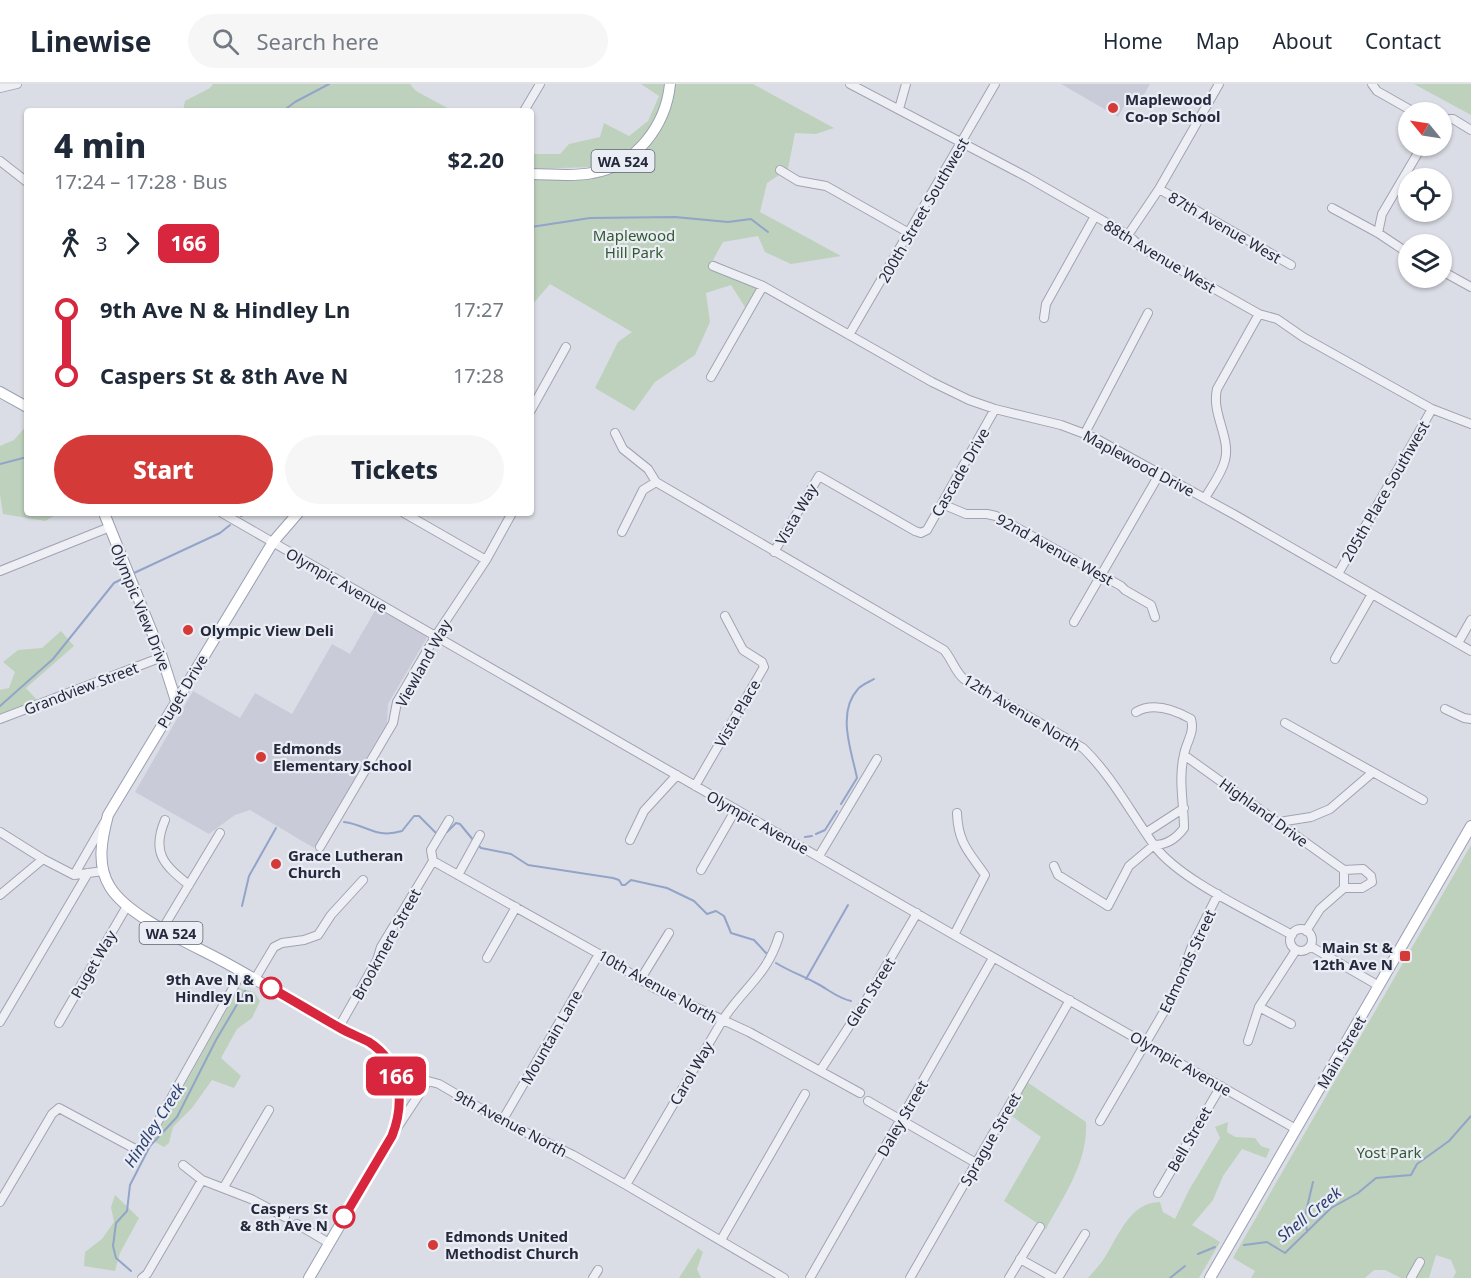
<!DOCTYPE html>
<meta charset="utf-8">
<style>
body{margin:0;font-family:"Noto Sans",sans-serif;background:#f6f6f7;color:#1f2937;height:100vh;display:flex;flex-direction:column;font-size:22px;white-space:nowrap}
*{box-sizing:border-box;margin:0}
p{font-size:20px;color:#747a83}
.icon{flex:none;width:33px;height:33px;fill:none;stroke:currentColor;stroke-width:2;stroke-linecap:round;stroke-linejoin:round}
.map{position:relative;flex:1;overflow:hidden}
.side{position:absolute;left:24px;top:24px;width:510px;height:408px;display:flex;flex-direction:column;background:#fff;border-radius:6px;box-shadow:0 2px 4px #0004}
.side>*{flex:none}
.badge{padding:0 12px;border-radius:9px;font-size:21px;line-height:39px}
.needle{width:39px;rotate:300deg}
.controls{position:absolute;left:1398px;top:18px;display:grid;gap:12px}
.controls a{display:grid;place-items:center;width:54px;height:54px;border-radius:50%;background:#fff;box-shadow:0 2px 4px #0004;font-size:30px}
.map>.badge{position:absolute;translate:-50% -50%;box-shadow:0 0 0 3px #fff}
.legs{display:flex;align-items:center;gap:9px;height:66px;padding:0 30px;font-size:20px}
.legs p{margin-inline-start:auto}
.overview{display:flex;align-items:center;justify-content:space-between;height:102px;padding:0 30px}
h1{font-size:33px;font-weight:800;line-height:45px}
.button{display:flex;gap:12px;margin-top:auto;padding:12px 30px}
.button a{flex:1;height:69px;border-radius:36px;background:#d43b38;color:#fff;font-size:24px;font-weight:800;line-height:69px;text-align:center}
.button a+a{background:#f6f6f7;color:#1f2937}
ul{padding:0 30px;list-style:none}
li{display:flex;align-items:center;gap:21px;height:66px;font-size:22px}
li i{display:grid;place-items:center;width:9px;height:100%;margin:0 8px;background:currentColor}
li i::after{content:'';width:15px;height:15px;margin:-8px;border:4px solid;border-radius:50%;background:#fff}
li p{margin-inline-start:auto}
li:first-child i{background:linear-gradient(#0000 50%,currentColor 0)}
li:last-child i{background:linear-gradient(currentColor 50%,#0000 0)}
header{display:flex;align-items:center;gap:36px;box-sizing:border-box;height:84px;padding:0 30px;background:#fff;border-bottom:2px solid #e0e1e3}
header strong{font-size:28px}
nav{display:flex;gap:33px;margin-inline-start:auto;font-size:21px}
.search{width:420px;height:54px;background:#f6f6f7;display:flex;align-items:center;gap:15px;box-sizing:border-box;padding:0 21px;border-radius:33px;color:#747a83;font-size:22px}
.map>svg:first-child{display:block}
</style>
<header>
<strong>Linewise</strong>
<div class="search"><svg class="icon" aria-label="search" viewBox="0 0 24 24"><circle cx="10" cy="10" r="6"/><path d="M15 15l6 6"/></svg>Search here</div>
<nav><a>Home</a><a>Map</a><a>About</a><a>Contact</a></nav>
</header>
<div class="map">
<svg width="1471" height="1194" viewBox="0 0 1471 1194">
<rect width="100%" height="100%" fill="#dbdde6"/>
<path fill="#c9ccd8" d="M1061,0H1150L1141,16L1131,10L1118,33Z
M377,523L428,552L388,620L387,639L314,764L250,726L235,731L209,750L135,708L193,607L240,634L255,609L292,630L332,560L350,570Z"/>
<path fill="#bdd1bc" d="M213,0H410L416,7L453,27H183L185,17L210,4Z
M641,0H666V8L654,42L640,59L610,76L592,83L531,85V70H560L569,60L600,53L604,39L629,52L648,37L659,12Z
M674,0H753L834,44L816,50L795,49L788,85L767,99L760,128L841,172L791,180L765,168L758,152L723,158L713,176L760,199L745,223L731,201L706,209L710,238L695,271L655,298L634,327L595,304L618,258L632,248L550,200L531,222V94L580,93L642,68Z
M1414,0H1471V31Z
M27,341V429H59L45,437L3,430L0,411V362L14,356Z
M61,547L74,562L26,604L37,616L0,632V606L9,604L15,588L3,578L18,566L42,564Z
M1471,761V1194H1453L1456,1188L1451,1176L1436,1171L1429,1194H1401L1385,1186H1374L1365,1194H1251L1255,1187L1233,1174L1235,1170Z
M239,904L254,908L260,917L252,934L237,945L221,974L241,992L234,1004L212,996L192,1024L173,1043L169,1059L164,1063L153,1057Z
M1024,996L1086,1038C1088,1079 1064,1111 1046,1145L1004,1117L1041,1053L1006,1028Z
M1228,1038L1227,1048L1235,1053L1255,1054L1261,1062L1270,1065L1266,1074L1242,1065L1223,1092L1213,1116L1192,1141L1220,1158L1199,1194H1088C1093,1188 1099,1182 1103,1176C1118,1154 1129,1118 1160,1118L1163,1128L1175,1135L1189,1106L1220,1054L1215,1043Z
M115,1111L139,1134L120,1169L115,1187L84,1182L85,1168L102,1155L114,1138L111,1123Z
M698,1164L703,1168L697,1185L701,1194H679Z"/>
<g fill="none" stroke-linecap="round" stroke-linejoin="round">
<path stroke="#93a4c9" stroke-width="2" d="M283,27L295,18L329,0
M531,143L590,134L675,133L728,138L751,135L768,148
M0,380L27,373
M241,432L247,429
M134,489L220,449L230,441
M0,622L53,575L114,499L124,494
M841,720L857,694C852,668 836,629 858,605C861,601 869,598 874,595
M344,738C368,741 375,755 402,747L414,732H419L436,749
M447,748L456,739L460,740L474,757
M816,750L825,746L837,727
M805,753L812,752
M478,761L481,764L511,770L528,781L613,794L619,796L622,801H625L631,796L667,804L694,817L707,830L716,827L724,832L731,849L754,856L766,869
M242,822L249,792L276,744
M776,879C789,887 803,892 816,899C828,905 837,914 851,917
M806,895L848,821
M1307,1148L1305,1132L1313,1098
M1244,1161L1267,1158L1285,1169L1331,1124L1358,1109L1376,1094L1411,1091L1417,1080L1449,1057L1471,1032
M1198,1170L1215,1163
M131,1187L116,1174L113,1162L116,1139L127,1127L130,1101L150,1062L177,1033L216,956L245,907
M1170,1194L1185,1182"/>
<g stroke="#a0a3b0" stroke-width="10">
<path id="minor" d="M850,0L1027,93L1128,151L1142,164L1259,230L1277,235L1303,253L1432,325L1471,340
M1372,0L1377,7L1414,28
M0,4L17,0
M899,25L906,0
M524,27L540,0
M1442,35H1453L1471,46
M0,77L27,98
M780,86L798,97L826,102L835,107L909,149
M1159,105L1291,181
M1332,124L1378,149L1408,169
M1378,149L1382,130L1422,62
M1128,151L1159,105L1219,0
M713,182L763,202L932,298L969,316L995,325L1061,341L1093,353L1235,431L1471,567
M1442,187L1471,203
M1044,234L1046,220L1095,132
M849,251L995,0
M711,293L763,202
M531,326L566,263
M615,349L623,365L648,385L656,398L944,566C952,575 955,588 964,595L1083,664C1112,692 1131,729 1154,761C1178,795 1253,829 1292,851
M1085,349L1148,229
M1205,414C1212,402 1222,389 1225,376C1231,354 1211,329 1217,305L1259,230
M942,420L966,430H987L996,432L1121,502L1125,506L1151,521L1155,533
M222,429L954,851L1296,1045
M404,429L486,476
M622,448L643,406L656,398
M774,468L819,392L915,447L921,449L927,446L995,325
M0,487L110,443
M1338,490L1432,325
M1074,538L1160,389
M1458,559L1471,536
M1335,575L1372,510
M1445,625L1464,634L1471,635
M1136,628C1153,618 1175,626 1191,635C1195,649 1186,658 1184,671C1178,695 1184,720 1184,744C1176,755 1167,761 1154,761
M0,635L162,573
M1285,639L1423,716
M1184,671L1344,786
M695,702L764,583L762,578L743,566L725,532
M165,736C151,769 164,781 189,801
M1279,738L1311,733L1330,725L1372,689
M0,748L43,775L74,791L103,787
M1147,748L1184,724
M630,756L644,727L677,691
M320,763L393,639L397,618L435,553L486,476L512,429
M819,772L877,675
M433,777L599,870L656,905L749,948L860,1009
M433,777L431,766L449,736
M1054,782L1058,791L1108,822L1129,782L1154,761
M701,786L736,725
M74,791L104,739
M458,791L480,751
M1344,804H1362L1372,798L1371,792L1363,785L1344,786
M0,811L43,775
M163,844L220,749
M1290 856a11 11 0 1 1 22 0a11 11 0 1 1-22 0Z
M1306,847L1320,825L1344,804V786
M954,851L985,791C969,768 958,759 957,729
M1310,862L1379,902
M487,874L516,823
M255,895L274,863L282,859L304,856L318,851L331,831L363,796
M640,896L669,849
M1259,923L1291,940
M0,938L88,789
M59,939L127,822
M339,943L377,876L381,863L433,777
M1248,957L1259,923L1296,866
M820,987L865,918L917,829
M398,998L428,997L439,1000L502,1037L573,1071L626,1101L784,1194
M868,1017L976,1079
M502,1037L599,870
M1100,1037L1176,907L1192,862L1218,810
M395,1047L428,997
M183,1081L202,1096L251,1115L285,1133
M626,1101L722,937C743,904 767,892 779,852
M224,1103L269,1026
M1158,1109L1221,1002
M0,1118L52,1030L59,1024L139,1067L147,1057L242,888
M297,1140L329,1159
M721,1156L805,1010
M1020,1175L1054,1194
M142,1194L147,1190L202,1096
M593,1194L598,1186
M810,1194L993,874
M910,1194L1070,916
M1009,1194L1040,1143
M1058,1194L1085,1150
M1411,1194L1420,1178"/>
</g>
<g stroke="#9a9fb3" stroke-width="12">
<path id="major" d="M531,90C551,90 573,93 592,89C636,82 666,41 670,0
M0,308L27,323
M104,429L162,573L176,617
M298,429L273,458L108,731C102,754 96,781 110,803C129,834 196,862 228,880C275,906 321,935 369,958C401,982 406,1017 392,1052L309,1194
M1210,1194L1471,742"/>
</g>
<use href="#minor" stroke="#eeeff5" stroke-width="8"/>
<use href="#major" stroke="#fff" stroke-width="10"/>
</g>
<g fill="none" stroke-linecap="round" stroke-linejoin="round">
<g stroke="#fff" stroke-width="14">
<path id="line-1" d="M271,904C294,917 317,931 340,944C349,949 359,953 369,958C402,979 405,1019 392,1052L344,1133"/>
</g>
<use href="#line-1" stroke="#d7263d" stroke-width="9"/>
</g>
<g fill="#d43b38" stroke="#eaedf4" stroke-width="2">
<circle cx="1113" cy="24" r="6"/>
<circle cx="188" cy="546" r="6"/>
<circle cx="261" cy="673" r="6"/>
<circle cx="276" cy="780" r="6"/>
<rect x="1399" y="866" width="12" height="12" rx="3"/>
<circle cx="433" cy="1161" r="6"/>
</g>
<g fill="#fff" stroke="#d7263d" stroke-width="3">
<circle cx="271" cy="904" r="10"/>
<circle cx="344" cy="1133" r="10"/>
</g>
<g text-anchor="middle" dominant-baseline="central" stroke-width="4.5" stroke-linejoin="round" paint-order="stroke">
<g fill="#eaedf4" stroke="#5f6474" stroke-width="1.5">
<rect x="591.5" y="66" width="63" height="22" rx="4.5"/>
<rect x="139.5" y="838" width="63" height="22" rx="4.5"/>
</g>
<g font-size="14" font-weight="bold" fill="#24293d">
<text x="623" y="77">WA 524</text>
<text x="171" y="849">WA 524</text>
</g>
<g font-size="15" font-weight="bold" fill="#24293d" stroke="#eaedf4" text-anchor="start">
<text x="1125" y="15">Maplewood<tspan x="1125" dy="17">Co-op School</tspan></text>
<text x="200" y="546">Olympic View Deli</text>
<text x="273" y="664">Edmonds<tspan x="273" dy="17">Elementary School</tspan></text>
<text x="288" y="771">Grace Lutheran<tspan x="288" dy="17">Church</tspan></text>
<text x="1393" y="863" text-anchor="end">Main St &amp;<tspan x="1393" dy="17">12th Ave N</tspan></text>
<text x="445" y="1152">Edmonds United<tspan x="445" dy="17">Methodist Church</tspan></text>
</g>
<g font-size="15" fill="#24293d" stroke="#eaedf4">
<text transform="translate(923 126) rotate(-60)">200th Street Southwest</text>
<text transform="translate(1225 143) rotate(30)">87th Avenue West</text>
<text transform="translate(1160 172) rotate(31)">88th Avenue West</text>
<text transform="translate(1139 379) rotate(28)">Maplewood Drive</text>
<text transform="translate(960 388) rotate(-60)">Cascade Drive</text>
<text transform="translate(1385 407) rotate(-60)">205th Place Southwest</text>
<text transform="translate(796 430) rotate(-60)">Vista Way</text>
<text transform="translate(1055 465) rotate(29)">92nd Avenue West</text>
<text transform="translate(337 496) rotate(30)">Olympic Avenue</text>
<text transform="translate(141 523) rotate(68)">Olympic View Drive</text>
<text transform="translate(423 579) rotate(-61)">Viewland Way</text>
<text transform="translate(81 604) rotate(-21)">Grandview Street</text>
<text transform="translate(182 607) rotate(-59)">Puget Drive</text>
<text transform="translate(1022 628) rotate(31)">12th Avenue North</text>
<text transform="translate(737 629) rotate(-60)">Vista Place</text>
<text transform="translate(1264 728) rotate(36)">Highland Drive</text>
<text transform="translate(758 738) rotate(29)">Olympic Avenue</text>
<text transform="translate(386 860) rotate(-61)">Brookmere Street</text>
<text transform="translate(1187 877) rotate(-65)">Edmonds Street</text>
<text transform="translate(93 880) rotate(-60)">Puget Way</text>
<text transform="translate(658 902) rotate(29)">10th Avenue North</text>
<text transform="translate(870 908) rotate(-58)">Glen Street</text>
<text transform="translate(551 953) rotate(-60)">Mountain Lane</text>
<text transform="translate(1341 968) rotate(-60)">Main Street</text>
<text transform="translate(1181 979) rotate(30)">Olympic Avenue</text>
<text transform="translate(691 989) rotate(-60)">Carol Way</text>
<text transform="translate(902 1034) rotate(-60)">Daley Street</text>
<text transform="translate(511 1039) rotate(28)">9th Avenue North</text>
<text transform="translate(990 1055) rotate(-60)">Sprague Street</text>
<text transform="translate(1189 1055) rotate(-60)">Bell Street</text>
</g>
<g font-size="15" fill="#325931" stroke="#eaedf4">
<text x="634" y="151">Maplewood<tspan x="634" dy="17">Hill Park</tspan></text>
<text x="1389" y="1068">Yost Park</text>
</g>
<g font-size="15" font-weight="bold" fill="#24293d" stroke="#eaedf4" text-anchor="end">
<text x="254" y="895">9th Ave N &amp;<tspan x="254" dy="17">Hindley Ln</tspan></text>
<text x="328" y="1124">Caspers St<tspan x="328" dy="17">&amp; 8th Ave N</tspan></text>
</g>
<g font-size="16" font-style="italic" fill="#2d4072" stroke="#eaedf4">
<text transform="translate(154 1041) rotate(-57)">Hindley Creek</text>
<text transform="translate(1309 1130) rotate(-39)">Shell Creek</text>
</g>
</g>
</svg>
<div class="controls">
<a><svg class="needle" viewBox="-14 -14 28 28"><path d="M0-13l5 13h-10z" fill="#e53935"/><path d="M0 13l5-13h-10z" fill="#747a83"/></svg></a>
<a><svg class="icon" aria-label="locate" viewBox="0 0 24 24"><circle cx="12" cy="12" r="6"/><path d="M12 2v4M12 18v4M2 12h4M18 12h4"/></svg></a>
<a><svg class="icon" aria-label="layers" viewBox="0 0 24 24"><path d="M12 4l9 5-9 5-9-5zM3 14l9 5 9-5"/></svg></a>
</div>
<b class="badge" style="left:396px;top:992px;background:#d7263d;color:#fff">166</b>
<section class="side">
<div class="overview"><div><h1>4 min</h1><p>17:24 – 17:28 · Bus</p></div><b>$2.20</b></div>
<div class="legs"><svg class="icon" aria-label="walk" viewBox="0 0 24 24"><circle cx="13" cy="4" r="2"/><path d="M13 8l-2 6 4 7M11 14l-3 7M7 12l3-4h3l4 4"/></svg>3<svg class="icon" aria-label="forward" viewBox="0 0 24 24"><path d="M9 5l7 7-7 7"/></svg><b class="badge" style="background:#d7263d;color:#fff">166</b></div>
<ul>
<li><i style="color:#d7263d"></i><b>9th Ave N &amp; Hindley Ln</b><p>17:27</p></li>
<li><i style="color:#d7263d"></i><b>Caspers St &amp; 8th Ave N</b><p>17:28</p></li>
</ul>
<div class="button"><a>Start</a><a>Tickets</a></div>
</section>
</div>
